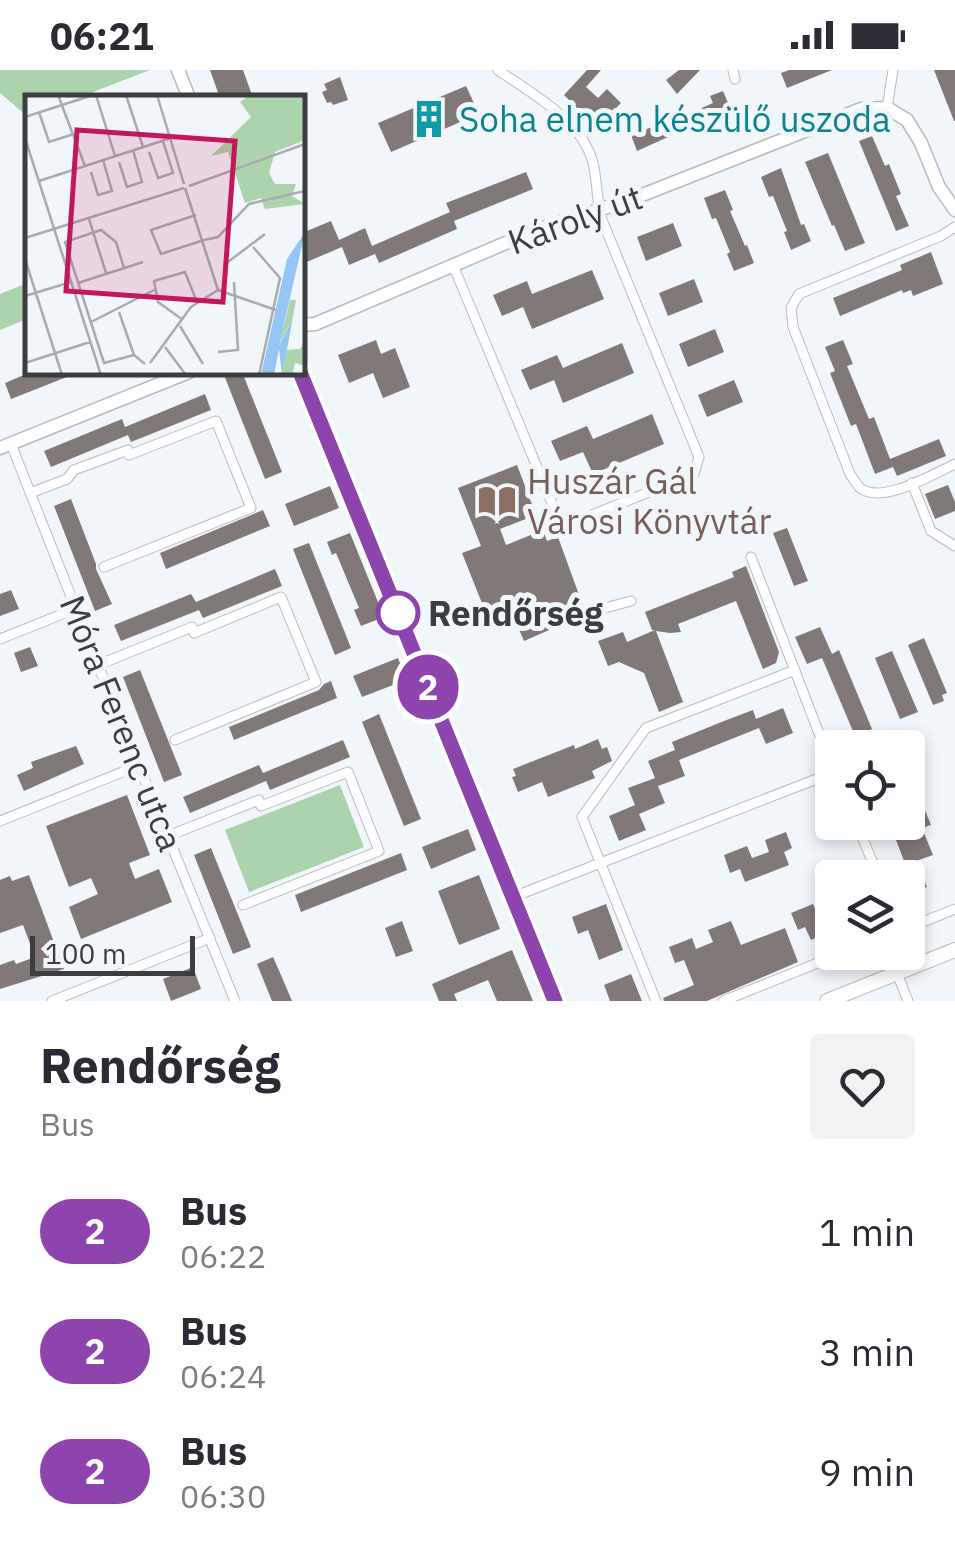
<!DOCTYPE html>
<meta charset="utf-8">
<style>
body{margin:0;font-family:"IBM Plex Sans",sans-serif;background:#f2f2f3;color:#2b2b33;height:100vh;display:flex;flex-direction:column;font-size:38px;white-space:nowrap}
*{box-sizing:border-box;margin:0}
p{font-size:32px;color:#7c7c81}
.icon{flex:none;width:55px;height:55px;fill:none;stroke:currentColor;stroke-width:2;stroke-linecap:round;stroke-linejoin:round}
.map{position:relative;height:931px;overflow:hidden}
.panel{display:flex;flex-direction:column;background:#fff;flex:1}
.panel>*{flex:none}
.badge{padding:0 20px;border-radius:32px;font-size:35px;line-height:65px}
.buttons{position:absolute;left:815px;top:660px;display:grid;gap:20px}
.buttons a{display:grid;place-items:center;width:110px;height:110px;border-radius:10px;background:#fff;box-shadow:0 5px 15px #0003;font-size:50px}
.scale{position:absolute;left:30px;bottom:25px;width:165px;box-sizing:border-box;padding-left:10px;border:5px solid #3b3d3f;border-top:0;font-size:28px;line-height:35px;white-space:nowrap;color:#3b3d3f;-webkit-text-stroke:8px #f1f6fb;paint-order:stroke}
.map>.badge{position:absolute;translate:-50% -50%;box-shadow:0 0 0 5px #fff}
.round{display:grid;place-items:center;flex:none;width:105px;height:105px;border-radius:10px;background:#f2f2f3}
.headline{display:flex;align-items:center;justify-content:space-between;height:170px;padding:0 40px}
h1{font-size:48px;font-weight:700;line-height:75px}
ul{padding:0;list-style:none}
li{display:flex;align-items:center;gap:30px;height:120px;padding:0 40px}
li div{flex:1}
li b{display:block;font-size:38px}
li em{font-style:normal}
li .badge{min-width:110px;font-weight:700;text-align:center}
.status{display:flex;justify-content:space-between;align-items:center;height:70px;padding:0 50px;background:#fff;direction:ltr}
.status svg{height:28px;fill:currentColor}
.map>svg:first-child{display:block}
</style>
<div class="status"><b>06:21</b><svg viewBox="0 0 49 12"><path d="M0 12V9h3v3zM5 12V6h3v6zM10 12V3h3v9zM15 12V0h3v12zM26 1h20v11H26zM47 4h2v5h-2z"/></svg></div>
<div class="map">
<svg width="955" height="931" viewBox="0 0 955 931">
<rect width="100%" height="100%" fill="#f1f6fb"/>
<path fill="#abd4ad" d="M0,0H150L80,27L28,28L27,46L0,23Z
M27,213V249L0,260V224Z
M340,715L364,777L249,822L225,760Z"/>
<path fill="#807977" d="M210,0H243L252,25L245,28H220Z
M587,0H601L586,17L598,28L607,19L621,33L597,58L564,25Z
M679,0H700L677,24L666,10Z
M789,0H832L787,18L781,3Z
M934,0H955V51H954Z
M340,7L348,30L333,35L331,32L327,33L322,22L327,20L324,14Z
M466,16L479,44L391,82L378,53Z
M723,21L731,40L693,56L688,44L713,33L710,26Z
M663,39L677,52L668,67L637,81L631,65L657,55L653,50Z
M872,66L885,96L889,94L901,124L896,126L909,156L896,161L859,71Z
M828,83L865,173L845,181L834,155L832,156L805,92Z
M781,98L801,155L804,154L811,171L791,180L784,162L787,161L773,126L769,127L761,107Z
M526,102L533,119L454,151L457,159L379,193L375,184L349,195L342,177L302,194V163L331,151L339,170L365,158L372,176L450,142L446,133Z
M725,120L733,140L730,141L745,176L747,175L754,193L734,201L727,184L730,182L716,148L712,149L704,128Z
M673,153L682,176L646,191L637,167Z
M931,182L943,214L913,226L911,220L903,223L902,220L840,246L833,228L902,200L900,195Z
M592,200L604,229L532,259L523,237L502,246L493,225L527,211L532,224Z
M694,209L703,232L668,246L659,223Z
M715,259L724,282L688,297L679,274Z
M376,270L381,284L395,278L410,317L383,328L373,303L349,313L338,285Z
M843,270L853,294L847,296L869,349L874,347L890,389L939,369L946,386L897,406L893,397L875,404L856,354L851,356L830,303L835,301L825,277Z
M622,273L634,303L563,333L554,310L530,320L521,300L557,285L563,298Z
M31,302H77V303L11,329L5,313Z
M231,302H242L282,402L265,409L224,305Z
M734,310L743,332L707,347L698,325Z
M205,324L211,340L131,372L128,365L51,397L44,381L122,349L125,357Z
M652,344L664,374L593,404L583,382L560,391L551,371L587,356L593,369Z
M517,395L536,445L500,459L506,475L543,460L547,471L558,467L586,544L524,571L511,541L489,551L462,483L481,476L458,418Z
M948,415L955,432V441L935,449L925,424Z
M330,416L339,438L294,456L285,434Z
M71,429L96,494V499L112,534L95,541L54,436Z
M263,440L270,456L166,499L160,483Z
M787,458L808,511L794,516L773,463Z
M350,463L384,547L361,556L354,540L359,538L336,483L332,485L327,472Z
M309,473L351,578L335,585L293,479Z
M746,496L779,582L776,593L763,599L736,531L678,554L681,562L670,563L656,561L683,632L659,642L644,603L619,592L608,596L598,571L623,562L627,572L655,560H652L645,542L734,507L732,502Z
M275,499L282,516L203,548L199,540L121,571L114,555L191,524L196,532Z
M11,520L19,539L0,546V524Z
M820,557L832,584L839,580L872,659L855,666L822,588L807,594L795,567Z
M924,568L947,623L942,625L944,631L933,635L908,575Z
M30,577L38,596L21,602L14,583Z
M892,581L918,642L900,649L875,588Z
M398,588L406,610L362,627L353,606Z
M140,600L182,705L164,712L123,607Z
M331,611L337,628L234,670L229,657L319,620L324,614Z
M783,638L793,663L766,674L759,658L679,690L685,706L658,716L665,733L639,744L646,760L619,771L609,746L635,735L628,718L655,708L648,691L675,680L672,672L724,651L753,640L756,649Z
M379,644L421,749L404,756L362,652Z
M598,669L602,679L607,677L612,691L592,701L595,708L548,727L542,712L518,722L512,707L516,706L513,699L574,675L575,679Z
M343,670L350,687L270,720L266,711L190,743L183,727L259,695L263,703Z
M76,676L84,694L24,721L17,705L33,698L31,692Z
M908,698L931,755L922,758L933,785L916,791L927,817L908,825V808H887L886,804L906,796L896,770L914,763L908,747Z
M127,725L150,785L129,793L135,809L159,799L172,832L81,869L69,837L98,824L91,808L69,817L46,756Z
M468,759L476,780L431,799L422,777Z
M786,762L792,778L784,782L789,795L745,812L740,799L730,803L724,785L747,776L752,788L769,782L765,770Z
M211,778L251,877L233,884L194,785Z
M401,783L407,800L301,842L295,825Z
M29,805L64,899L0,919V895L14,890L16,894L35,887L23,855L0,863V810L10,806L12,811Z
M479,805L500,859L459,875L438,821Z
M606,834L623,880L599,890L588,860L578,864L572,847Z
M813,834L818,845L832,839V861L811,870L805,857L798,860L791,843Z
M402,851L413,881L396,887L385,858Z
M731,851L741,875L785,858L798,892L707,931H664L663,928L694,915L684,890L675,893L669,877L692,868L696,879L713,872L708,860Z
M512,880L533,931H497L488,910L454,924L457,931H439L432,914Z
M273,887L284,912L292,931H272L257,894Z
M193,897L201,919L171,931L163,909Z
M631,904L642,931H610L604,915Z"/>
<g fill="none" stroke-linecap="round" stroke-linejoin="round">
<g stroke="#b7bbc0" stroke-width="11">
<path id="street" d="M498,0C532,24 582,50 593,93C597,108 596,124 600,140
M733,0L735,9
M887,38L893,0
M955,157L941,166L799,224L791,238L793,257L850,404C851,406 859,417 860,418C882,435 933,404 955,394
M453,195L562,457L694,404L699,387L598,140
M300,302L555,931
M11,374L98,595L235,931
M912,413L931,461L955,476
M30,423L67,409L74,400L128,380L129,385L216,351L251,438L104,497
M751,487L832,697
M605,538L631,531
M0,569L75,539
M98,595L192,557L194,563L281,527L316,612L175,670
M0,751L140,695
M856,752L879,808
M168,766L259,730L261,736L348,702L379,781L243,835
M513,827L832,703
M908,858L955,839
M897,903L908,931
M52,931L210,868
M656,931L582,747L646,658L795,600
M723,931L845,882"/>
</g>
<g stroke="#b7bbc0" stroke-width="15">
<path id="secondary" d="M178,0L189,28
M302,255L315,254L534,161L632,129L861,39L887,38L907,50L921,73L939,117L955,140
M0,378L189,302"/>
</g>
<g stroke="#b7bbc0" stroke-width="16">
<path id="primary" d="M827,931L955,880"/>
</g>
<use href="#street" stroke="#fff" stroke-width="9"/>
<use href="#secondary" stroke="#fff" stroke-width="12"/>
<use href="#primary" stroke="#fff" stroke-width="14"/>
</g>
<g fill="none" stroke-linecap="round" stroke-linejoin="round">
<g stroke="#fff" stroke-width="22">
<path id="line" d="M300,302L555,931"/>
</g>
<use href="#line" stroke="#8e44ad" stroke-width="15"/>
</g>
<defs>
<g id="building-bare" transform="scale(3)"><path d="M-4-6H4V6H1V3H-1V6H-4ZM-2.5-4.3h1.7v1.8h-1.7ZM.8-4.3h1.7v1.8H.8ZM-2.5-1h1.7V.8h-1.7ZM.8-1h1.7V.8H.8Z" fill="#0f9aa8" stroke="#f1f6fb" stroke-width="2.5" paint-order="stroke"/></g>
<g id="library-bare" transform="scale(3)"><path d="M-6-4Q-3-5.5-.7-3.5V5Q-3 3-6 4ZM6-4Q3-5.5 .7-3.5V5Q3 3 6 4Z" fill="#8d6e63" stroke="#f1f6fb" stroke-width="2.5" paint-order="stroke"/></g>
</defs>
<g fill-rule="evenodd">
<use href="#building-bare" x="429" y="49"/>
<use href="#library-bare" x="497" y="431"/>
</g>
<circle fill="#fff" stroke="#8e44ad" stroke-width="5" cx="398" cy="543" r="20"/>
<g text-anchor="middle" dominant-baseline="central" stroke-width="10" stroke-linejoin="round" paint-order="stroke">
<g font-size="35" fill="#0d838f" stroke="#f1f6fb" text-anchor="start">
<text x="459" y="49">Soha elnem készülő uszoda</text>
</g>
<g font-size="35" fill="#3b3d3f" stroke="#f1f6fb">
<text transform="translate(575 149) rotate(-20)">Károly út</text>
<text transform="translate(122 653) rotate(68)">Móra Ferenc utca</text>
</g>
<g font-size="35" fill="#785e54" stroke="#f1f6fb" text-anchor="start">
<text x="527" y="411">Huszár Gál<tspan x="527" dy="40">Városi Könyvtár</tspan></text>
</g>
<g font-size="35" font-weight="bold" fill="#3b3d3f" stroke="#f1f6fb" text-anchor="start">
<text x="428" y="543">Rendőrség</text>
</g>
</g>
<g transform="translate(25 25)">
<rect width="280" height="280" fill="#f1f6fb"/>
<path d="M225,0H280V45L250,57L244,78L250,89H271L267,101L280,109L240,114L236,103L220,108L203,57L186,61L226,22L215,7ZM265,205H271L262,255L275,254L280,245V271L270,268L267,280H257L266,226L254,251Z" fill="#abd4ad"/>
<path d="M280,137L254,251L267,225L257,280L254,254L249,280H236L262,164Z" fill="#93c5f5"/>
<path fill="none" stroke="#a8acb0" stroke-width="2.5" d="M33,0L60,71M71,0L90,61M101,0L118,52M132,0L159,89M14,17L24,47L49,39M0,22L68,0M0,43L76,280M124,57L133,83L148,78L138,46M94,67L102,92L117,87L108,55M66,77L73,100L87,96L78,65M14,86L146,43M164,91L280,49M160,93L193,195M171,120L126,135L136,159L179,145M64,124L81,178M0,143L159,93M179,145L193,142L224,109L280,96M228,152L255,183L234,280M0,164L37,280M199,170L240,139M99,173L91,147L76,135L40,147L79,268L109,260M53,188L118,167M193,195L251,215M0,201L46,187M94,217L109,260L120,269M158,225L133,207L129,186L160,177L172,207M66,227L129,195M155,231L178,269M140,252L161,280M193,257L213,255L209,187M0,268L65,247M125,268L166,212L193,195"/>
<path fill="#c2185b" fill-opacity="0.15" stroke="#c2185b" stroke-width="5" d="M52,35L210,46L198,207L41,196Z"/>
<rect width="280" height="280" fill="none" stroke="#3b3d3f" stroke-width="5"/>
</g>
</svg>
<div class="buttons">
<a><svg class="icon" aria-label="locate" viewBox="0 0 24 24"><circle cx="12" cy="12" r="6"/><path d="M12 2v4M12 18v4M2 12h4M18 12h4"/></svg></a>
<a><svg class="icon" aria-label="layers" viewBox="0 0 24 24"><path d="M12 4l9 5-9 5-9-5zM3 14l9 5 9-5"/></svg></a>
</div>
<div class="scale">100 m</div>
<b class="badge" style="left:428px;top:617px;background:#8e44ad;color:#fff">2</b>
</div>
<section class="panel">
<div class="headline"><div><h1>Rendőrség</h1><p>Bus</p></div><a class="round"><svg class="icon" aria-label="heart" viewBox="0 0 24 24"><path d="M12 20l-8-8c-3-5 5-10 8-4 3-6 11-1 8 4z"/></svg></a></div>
<ul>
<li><span class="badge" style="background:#8e44ad;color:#fff">2</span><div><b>Bus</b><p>06:22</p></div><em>1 min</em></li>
<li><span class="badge" style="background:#8e44ad;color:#fff">2</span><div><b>Bus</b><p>06:24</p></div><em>3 min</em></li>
<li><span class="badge" style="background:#8e44ad;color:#fff">2</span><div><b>Bus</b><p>06:30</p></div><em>9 min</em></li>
</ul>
</section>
